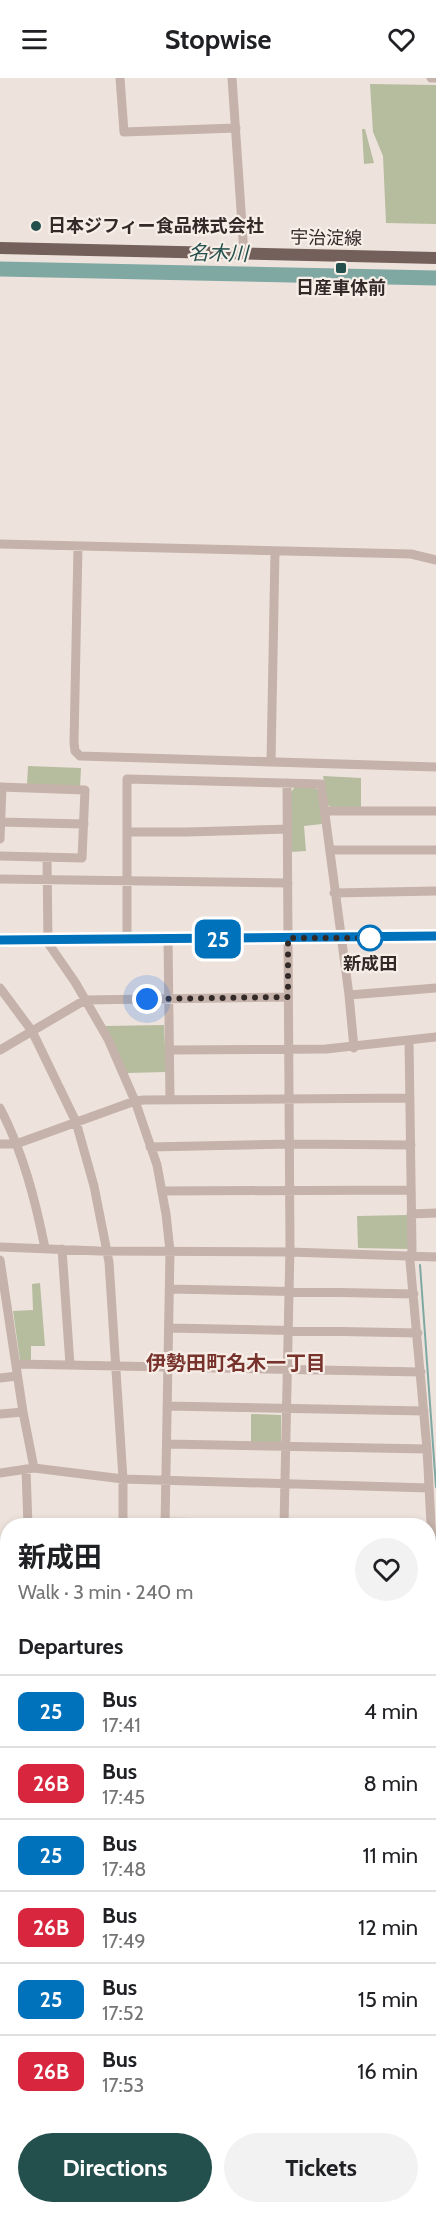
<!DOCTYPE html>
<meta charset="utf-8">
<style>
body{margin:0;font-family:Cabin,"Noto Sans JP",sans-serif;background:#f2f2f2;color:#202124;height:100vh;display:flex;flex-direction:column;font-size:22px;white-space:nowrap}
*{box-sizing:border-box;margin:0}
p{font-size:20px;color:#757577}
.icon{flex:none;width:33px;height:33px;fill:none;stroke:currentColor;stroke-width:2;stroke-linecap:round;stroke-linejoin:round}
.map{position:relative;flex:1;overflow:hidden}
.side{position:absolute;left:0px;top:1440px;width:436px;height:696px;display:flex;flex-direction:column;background:#fff;border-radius:24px 24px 0 0;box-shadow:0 3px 9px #0003}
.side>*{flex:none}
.badge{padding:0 12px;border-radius:9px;font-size:21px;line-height:39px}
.you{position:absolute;width:30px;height:30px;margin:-15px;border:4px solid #fff;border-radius:50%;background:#1a73e8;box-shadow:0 0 0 9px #1a73e833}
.map>.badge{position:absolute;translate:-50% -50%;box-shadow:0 0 0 3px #fff}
h2{padding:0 18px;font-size:22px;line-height:54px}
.round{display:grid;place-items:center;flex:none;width:63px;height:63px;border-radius:32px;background:#f2f2f2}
.summary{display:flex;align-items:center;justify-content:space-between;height:102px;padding:0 18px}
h1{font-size:28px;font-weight:700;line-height:45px}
.primary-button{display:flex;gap:12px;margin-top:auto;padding:12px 18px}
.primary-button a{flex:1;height:69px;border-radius:36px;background:#234f4c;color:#fff;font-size:24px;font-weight:700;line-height:69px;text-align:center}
.primary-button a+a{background:#f2f2f2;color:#202124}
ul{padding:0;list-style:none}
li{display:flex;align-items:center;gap:18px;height:72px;padding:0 18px;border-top:2px solid #e0e0e0}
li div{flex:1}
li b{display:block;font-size:22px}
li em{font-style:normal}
li .badge{min-width:66px;font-weight:700;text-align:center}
header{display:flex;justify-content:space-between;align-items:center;height:78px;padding:0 18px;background:#fff;font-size:27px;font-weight:700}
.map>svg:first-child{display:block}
</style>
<header><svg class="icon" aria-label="menu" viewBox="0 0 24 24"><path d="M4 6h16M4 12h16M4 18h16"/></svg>Stopwise<svg class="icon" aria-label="heart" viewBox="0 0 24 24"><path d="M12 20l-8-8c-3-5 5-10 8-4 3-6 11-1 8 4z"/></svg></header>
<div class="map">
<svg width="436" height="2136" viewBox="0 0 436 2136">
<rect width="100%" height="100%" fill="#eee3dc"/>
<path fill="#b6bc9e" d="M370,6L436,7V146L386,145L383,78L373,54Z
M362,51H365L374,85L364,86Z
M28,688L81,690L80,710L27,707Z
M323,698L361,700V729H331L328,727Z
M295,709H314L318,712L322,746L304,748L306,773L291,774V714Z
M164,947L166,994L127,995L104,948Z
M408,1137L409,1171L358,1170L357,1138Z
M40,1205L45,1268H31V1282H20L13,1233L33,1232L32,1206Z
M251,1336L281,1337V1365H251Z
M7,2002V2036H0V2003Z"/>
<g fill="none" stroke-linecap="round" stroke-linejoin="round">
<path stroke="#7fa8a3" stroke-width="2" d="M420,1187L436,1409"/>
<path stroke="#7fa8a3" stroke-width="15" d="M0,191L436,200
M429,1899H436
M0,1920H8"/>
<path stroke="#c5b2aa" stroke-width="9" d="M120,0L124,54L236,50
M232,0L244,176
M431,0H436
M0,466L411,476L436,482
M78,468L74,665L75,673L80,678L436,689
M271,684L275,473
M0,709L85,712L82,780L0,778
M324,733H436
M0,744L84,746
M127,754H187L288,751
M0,761L2,709
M330,772H436
M47,779L48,865L75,904L108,961L135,1023L157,1087L166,1136L170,1173L165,1448
M0,801L288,805
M334,815L436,813
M127,861V701L321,706L349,917L354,970
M168,861L170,1021
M0,863L436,858
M0,910L32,953L76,1044L94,1108L109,1184L123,1401V1448
M349,917L436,910
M409,962L412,1172L410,1183L427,1371L436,1538
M0,972L85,922L288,919
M170,972L326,971L436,959
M0,1030C23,1074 35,1121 45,1170
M0,1066H16L135,1023L144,1022L410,1020
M150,1069L290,1066L411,1067
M162,1113L410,1112
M411,1136L436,1135
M0,1169L99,1173L290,1174L436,1179
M62,1171L70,1287
M0,1182L23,1334L34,1390
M170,1211L414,1216
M169,1250L418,1255
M16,1286L421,1294
M0,1300L17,1298
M167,1328L424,1333
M0,1336L23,1334
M167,1366L427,1371
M26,1391L28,1448
M0,1395L34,1390L123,1401L429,1410
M165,1444L369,1448
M284,1448L290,1169L287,705
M0,1555L6,1524
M429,1568H436
M429,1605L436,1604
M429,1632L436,1631
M0,1656L8,1655
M0,1785H8
M429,1910L436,1911
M0,1929L8,1928
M0,2062L8,2061
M0,2102L8,2101
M20,2128L21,2136
M61,2128V2136
M102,2128V2136
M238,2128L240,2136
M351,2128V2136
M116,2136L178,2133V2128"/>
<path stroke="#73605b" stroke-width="12" d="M0,170L436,180
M429,1887L436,1886
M0,1912L8,1911"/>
</g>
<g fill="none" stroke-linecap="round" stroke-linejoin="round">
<g stroke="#fff" stroke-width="14">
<path id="line" d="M0,862L436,858"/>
</g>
<use href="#line" stroke="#0072bc" stroke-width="9"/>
<path stroke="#332a28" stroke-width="6" stroke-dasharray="0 10.8" d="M147,921L288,919V860H370"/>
</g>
<g fill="#234f4c" stroke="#f7eee8" stroke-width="2">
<circle cx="36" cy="148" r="6"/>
<rect x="335" y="184" width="12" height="12" rx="3"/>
</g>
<circle fill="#fff" stroke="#0072bc" stroke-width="3" cx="370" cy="860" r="12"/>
<g text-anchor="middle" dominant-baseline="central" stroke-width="4.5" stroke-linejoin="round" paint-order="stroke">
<g font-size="18" font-weight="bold" fill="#332a28" stroke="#f7eee8" text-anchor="start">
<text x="48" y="148">日本ジフィー食品株式会社</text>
<text x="341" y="210" text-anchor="middle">日産車体前</text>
</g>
<g font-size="18" fill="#332a28" stroke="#f7eee8">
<text transform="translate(326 160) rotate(1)">宇治淀線</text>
</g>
<g font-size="18" font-weight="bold" fill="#332a28" stroke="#f7eee8">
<text x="370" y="886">新成田</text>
</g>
<g font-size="20" font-style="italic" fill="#234f4c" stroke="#f7eee8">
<text transform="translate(218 175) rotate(1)">名木川</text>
</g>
<g font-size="20" font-weight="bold" fill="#78322c" stroke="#f7eee8">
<text x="236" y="1285">伊勢田町名木一丁目</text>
</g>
</g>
</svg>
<div class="you" style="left:147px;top:921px"></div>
<b class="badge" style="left:218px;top:861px;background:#0072bc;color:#fff">25</b>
<section class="side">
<div class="summary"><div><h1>新成田</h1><p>Walk · 3 min · 240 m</p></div><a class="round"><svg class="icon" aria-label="heart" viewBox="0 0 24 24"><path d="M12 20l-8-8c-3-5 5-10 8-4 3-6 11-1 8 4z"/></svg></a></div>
<h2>Departures</h2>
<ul>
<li><span class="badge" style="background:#0072bc;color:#fff">25</span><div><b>Bus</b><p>17:41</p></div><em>4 min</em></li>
<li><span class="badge" style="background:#d7263d;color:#fff">26B</span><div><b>Bus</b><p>17:45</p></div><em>8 min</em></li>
<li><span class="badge" style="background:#0072bc;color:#fff">25</span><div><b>Bus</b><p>17:48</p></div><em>11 min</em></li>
<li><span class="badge" style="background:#d7263d;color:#fff">26B</span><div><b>Bus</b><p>17:49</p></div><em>12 min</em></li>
<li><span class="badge" style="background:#0072bc;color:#fff">25</span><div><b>Bus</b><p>17:52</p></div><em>15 min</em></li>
<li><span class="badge" style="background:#d7263d;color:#fff">26B</span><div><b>Bus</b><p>17:53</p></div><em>16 min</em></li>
</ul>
<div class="primary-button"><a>Directions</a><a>Tickets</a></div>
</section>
</div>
